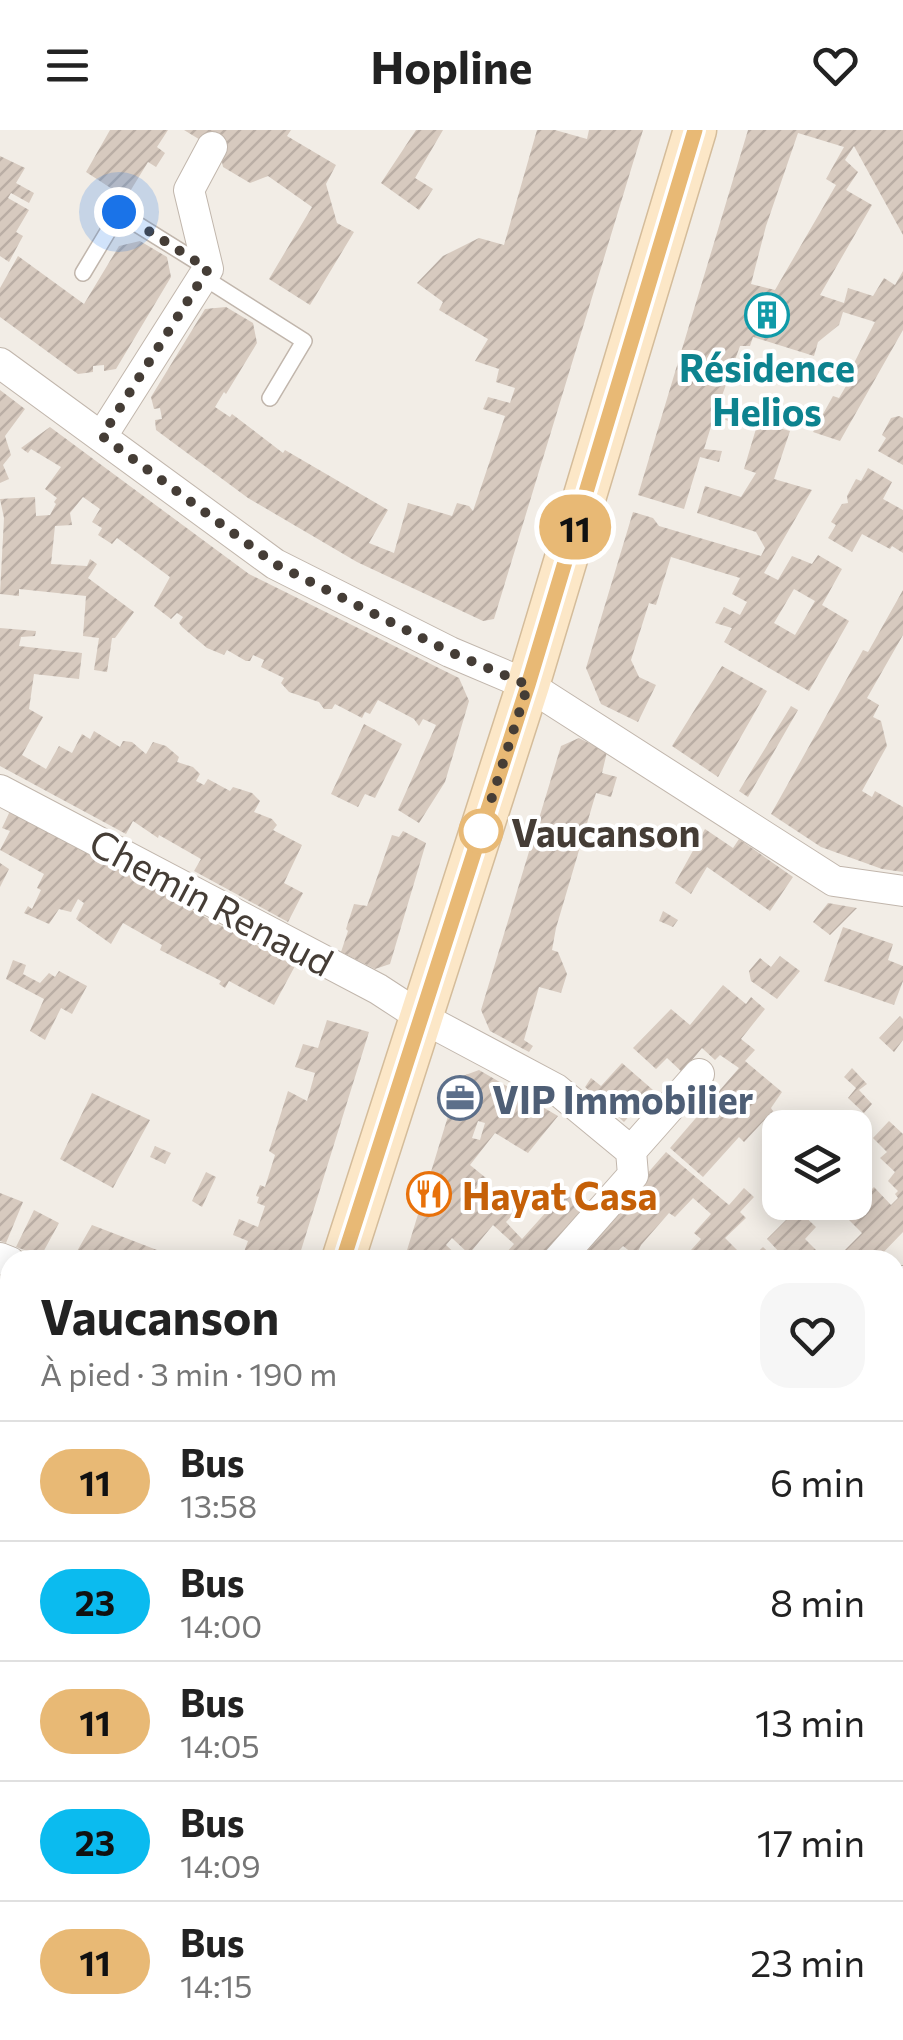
<!DOCTYPE html>
<html lang="fr">
<meta charset="utf-8">
<style>
body{margin:0;font-family:Commissioner,sans-serif;background:#f6f6f6;color:#222;height:100vh;display:flex;flex-direction:column;font-size:38px;white-space:nowrap}
*{box-sizing:border-box;margin:0}
p{font-size:32px;color:#767676}
.icon{flex:none;width:55px;height:55px;fill:none;stroke:currentColor;stroke-width:2;stroke-linecap:round;stroke-linejoin:round}
.map{position:relative;flex:1;overflow:hidden}
.panel{position:absolute;left:0px;top:1120px;width:905px;height:790px;display:flex;flex-direction:column;background:#fff;border-radius:30px 30px 0 0;box-shadow:0 5px 25px #0003}
.panel>*{flex:none}
.badge{padding:0 20px;border-radius:32px;font-size:35px;line-height:65px}
.fabs{position:absolute;left:762px;top:980px;display:grid;gap:20px}
.fabs a{display:grid;place-items:center;width:110px;height:110px;border-radius:20px;background:#fff;box-shadow:0 5px 25px #0003;font-size:50px}
.you{position:absolute;width:50px;height:50px;margin:-25px;border:8px solid #fff;border-radius:50%;background:#1a73e8;box-shadow:0 0 0 15px #1a73e833}
.map>.badge{position:absolute;translate:-50% -50%;box-shadow:0 0 0 5px #fff}
.round{display:grid;place-items:center;flex:none;width:105px;height:105px;border-radius:30px;background:#f6f6f6}
.overview{display:flex;align-items:center;justify-content:space-between;height:170px;padding:0 40px}
h1{font-size:48px;font-weight:700;line-height:75px}
ul{padding:0;list-style:none}
li{display:flex;align-items:center;gap:30px;height:120px;padding:0 40px;border-top:2px solid #e0e0e0}
li div{flex:1}
li b{display:block;font-size:38px}
li em{font-style:normal}
li .badge{min-width:110px;font-weight:700;text-align:center}
header{display:flex;justify-content:space-between;align-items:center;height:130px;padding:0 40px;background:#fff;font-size:45px;font-weight:700}
.map>svg:first-child{display:block}
</style>
<header><svg class="icon" aria-label="menu" viewBox="0 0 24 24"><path d="M4 6h16M4 12h16M4 18h16"/></svg>Hopline<svg class="icon" aria-label="heart" viewBox="0 0 24 24"><path d="M12 20l-8-8c-3-5 5-10 8-4 3-6 11-1 8 4z"/></svg></header>
<div class="map">
<svg width="903" height="1910" viewBox="0 0 903 1910">
<defs>
<pattern id="building-hatch" width="6" height="6" patternUnits="userSpaceOnUse" patternTransform="scale(2.5)"><rect width="6" height="6" fill="#d7cabf"/><path d="M-1 1l2-2M0 6l6-6M5 7l2-2" fill="none" stroke="#baaea5"/></pattern>
</defs>
<rect width="100%" height="100%" fill="#f2ede6"/>
<path fill="url(#building-hatch)" fill-rule="evenodd" d="M110,0H168L157,17L165,23L156,37L148,32L126,68L86,42Z
M184,0H291L287,6L336,35L326,54L337,93L354,102L310,175L269,149L312,77L268,46L250,53L223,37L220,22Z
M416,0H443L415,48L433,59L419,80L381,53Z
M537,0H555L587,9L589,0H643L494,489L483,491L357,432L248,368L156,300L155,290L162,289L160,278L154,279L151,267L205,179L226,177L253,193L257,213L226,264L224,262L215,277L230,287L232,284L283,323L285,320L388,380L369,413L394,423L408,373L452,386L457,373L469,376L473,381L505,286L483,279L488,267L510,273L515,258L496,252L499,239L475,231L488,209L439,180L443,172L417,153L443,126L479,108L504,115Z
M748,0H903V105L854,16L845,30L858,42L846,60L872,75L820,165L844,173L848,158L873,166L884,148L895,155L903,141V200L840,311L813,302L833,266L839,268L856,239L852,237L875,192L843,182L839,195L818,212L814,226L753,207L750,216H740L719,274L737,279L733,292L714,287L704,319L722,321L719,332L700,327L684,379L638,365ZM798,3L844,17L826,49L836,55L775,160L751,154L766,96Z
M0,26L25,38L16,53L34,63L29,73L11,63L8,68L29,80L16,102L23,106L9,132L0,126Z
M140,111L167,127L171,147L116,239L104,241V235L93,236V242L78,244L0,187V158L18,126L84,174L119,116Z
M0,260L25,279L5,306L11,325L3,335L9,349L0,353Z
M899,286L903,288V335L878,321L886,308L882,305L891,288Z
M758,292L790,301L774,349L812,360L764,443L778,450L792,426L812,434L818,425L842,439L822,475L849,491L809,561L724,512L732,498L715,493L724,477L740,485L747,472L732,464L740,448L671,427L656,475L649,473L631,530L639,547L656,555L638,592L601,574L586,538L633,382L653,388L659,396L761,426L765,418L756,402L697,383L705,356L741,367L756,343L744,339ZM794,459L815,471L795,505L774,493Z
M50,297L249,444L459,548L469,571L445,652L419,693L398,680L436,595L423,589L419,596L414,589L378,570L370,584L365,582L362,588L335,574L332,579H324L319,572L289,562L281,553L284,548L261,537L264,530L253,525L250,531H246L227,520L224,525L207,518L182,497L179,493L183,487L177,483L171,489L154,476L170,447L117,408L112,414L98,405L102,398L92,392L100,379L83,367L70,383L72,395L55,396L51,434L87,436L90,429L97,434L88,448L134,482L115,508H112L107,542L94,540L99,508L83,506L86,466L19,459V466L0,464L4,388L0,369L35,367L36,386L50,385L56,374L54,372L57,368L45,359L61,337L31,319L28,323L21,318Z
M868,338L892,352L883,369L903,380V423L892,416L890,419L862,404L852,422L828,408L836,395L831,392L842,374L848,373L847,366L856,349L861,351Z
M903,460V505L867,568L879,575L873,587L881,591L887,616L862,661L872,667L875,661L903,677V742L882,739L821,717L771,684L863,520L868,522Z
M0,498L36,501L35,506L21,507L19,516L82,523L79,549L34,544L29,579L43,587L22,625L46,639L59,616L72,623L82,604L90,609L94,601L120,617L123,611L132,612L146,624L153,612L166,616L179,627L177,632L193,637L200,644L196,651L204,655L208,649L230,661L233,657L252,663L260,671L254,682L272,689L277,695L273,700L302,715L284,753L303,763L288,792L194,741L201,729L159,705L158,708L133,691L126,704L0,636Z
M722,536L767,561L718,647L672,616Z
M791,576L798,580L748,667L739,661Z
M364,594L402,614L375,668L365,664L358,677L331,664Z
M579,608L607,622L602,643L617,647L611,667L596,663L556,798L552,820L558,822L567,844L561,863L539,857L524,910L533,916L529,922L490,901L481,880L561,616Z
M10,681L295,836L274,875L229,851L225,858L219,854L221,851L160,820L162,815L123,793L111,814L76,789L84,773L78,769L71,782L59,779L49,794L24,783L28,776L32,779L41,760L37,758L44,744L0,720L10,701L2,698Z
M705,699L733,718L739,709L793,747L770,781L707,737L691,764L675,753Z
M403,701L426,713L390,834L375,839L341,822L348,801L346,799L354,774L367,776L392,705L399,707Z
M0,733L9,739L0,757Z
M828,773L857,778L830,805L813,792Z
M663,781L678,790L673,797L659,791Z
M843,797L893,814L888,830L903,836V851L894,875L824,851Z
M780,826L800,841L777,869L751,851L749,841L760,828L771,837Z
M13,830L26,835L23,844L40,853L49,843L55,847L59,841L87,856L72,884L61,878L45,910L30,901L44,869L6,849Z
M723,855L746,874L751,867L765,879L741,909L755,920L745,931L782,962L771,978L773,981L744,1012L739,1007L703,1047L670,1018L739,938L720,925L715,930L702,918L682,942L667,928L656,939L633,918L671,879L690,895Z
M900,886L903,889V910L894,922L879,908Z
M327,890L369,902L298,1130H241L248,1111L233,1105L239,1089L258,1097L265,1076L257,1073L259,1067L256,1066L260,1055L265,1057L275,1025L269,1021L288,961L307,971L315,943L295,937L303,914L318,918Z
M622,933L653,960L624,992L585,957L591,948L601,956Z
M852,938L867,954L859,960L872,974L864,983L848,968L856,958L844,947Z
M479,940L558,986L528,1023L495,1003L470,1035L486,1048L474,1061L483,1070L490,1062L494,1065L499,1059L519,1078L506,1092L522,1109L564,1062L589,1084L547,1130L538,1126L535,1130H500L514,1114L493,1095L469,1124L452,1108L446,1115L462,1130H404L460,947ZM478,991L485,993L480,1010L472,1008Z
M92,963L150,990L113,1058L60,1029Z
M889,991L903,1004V1102L876,1130H829L836,1122L839,1126L862,1103L845,1086L874,1057L891,1075L898,1068L895,1064L898,1061L888,1051L895,1042L880,1028L887,1022L873,1008Z
M155,1016L171,1023L165,1034L150,1027Z
M666,1022L729,1075L744,1058L754,1067L740,1082L746,1088L725,1108L747,1130H682L701,1109L694,1103L711,1084L693,1068L675,1087L669,1083L641,1115L636,1126L623,1116L608,1130H572Z
M206,1042L216,1047L202,1077L192,1071Z
M0,1063L23,1072L6,1113L0,1111Z
M797,1079L816,1097L805,1109L826,1130H777L782,1125L767,1109Z
M34,1080L59,1093L41,1126L16,1117Z
M92,1095L157,1120L161,1130H72Z
M763,1117L777,1130H749Z
M1,1145L10,1148V1216L0,1212Z
M903,1203V1285L895,1292V1211Z
M0,1258L10,1262V1313L6,1332L0,1330Z
M903,1342V1378L895,1371V1351Z
M903,1415V1529L895,1528V1423Z
M1,1544L10,1545V1622H0V1592L3,1593Z
M903,1612V1648L895,1653V1618Z
M898,1746L903,1752V1766L895,1756Z
M903,1822V1876L895,1879V1825Z
M903,1896V1910H857L895,1900Z
M12,1900H63L60,1910H10Z
M168,1900H213L210,1909L165,1910Z
M270,1900H301L291,1910H284Z
M360,1900H380L384,1910H349Z
M459,1900H474L477,1908L453,1910L450,1903Z
M583,1900H668L656,1910H571Z"/>
<g fill="none" stroke-linecap="round" stroke-linejoin="round">
<g stroke="#c1b6ac" stroke-width="18">
<path id="lane" d="M83,143L119,83L204,136
M203,147L304,211L270,268"/>
</g>
<g stroke="#c1b6ac" stroke-width="32">
<path id="street" d="M0,233L275,434L450,522L528,555L834,751L903,761
M102,306L208,139L189,60L212,17
M0,660L378,859L421,887L556,959L631,1021L633,1045L558,1130
M631,1021L699,944
M0,1128L10,1132
M895,1160L903,1151
M895,1409L903,1401
M895,1559L903,1568
M0,1739L10,1737
M323,1910L333,1900"/>
</g>
<g stroke="#d4bc9a" stroke-width="45">
<path id="secondary" d="M343,1130L528,555L695,0
M115,1910L118,1900"/>
</g>
<path stroke="#bfad9b" stroke-width="6" stroke-dasharray="5 5" stroke-linecap="butt" d="M0,1444L10,1446"/>
<use href="#lane" stroke="#fff" stroke-width="15"/>
<use href="#street" stroke="#fff" stroke-width="30"/>
<use href="#secondary" stroke="#fce7c7" stroke-width="42"/>
</g>
<g fill="none" stroke-linecap="round" stroke-linejoin="round">
<g stroke="#fff" stroke-width="22">
<path id="line" d="M343,1130L528,555L695,0"/>
</g>
<use href="#line" stroke="#e8b975" stroke-width="15"/>
<path stroke="#453d36" stroke-width="10" stroke-dasharray="0 18" d="M119,82L208,139L102,306L275,434L450,522L528,555L479,708L481,701"/>
</g>
<defs>
<g id="building-ring" transform="scale(2.25)"><circle r="9.5" fill="#fff" stroke="#0f9aa8" stroke-width="1.5"/><path d="M-4-6H4V6H1V3H-1V6H-4ZM-2.5-4.3h1.7v1.8h-1.7ZM.8-4.3h1.7v1.8H.8ZM-2.5-1h1.7V.8h-1.7ZM.8-1h1.7V.8H.8Z" fill="#0f9aa8"/></g>
<g id="office-ring" transform="scale(2.25)"><circle r="9.5" fill="#fff" stroke="#5c6f8a" stroke-width="1.5"/><path d="M-6-3h4V-5.5h4V-3h4V5H-6ZM-1-4.5V-3h2v-1.5ZM-6 0V1H6V0Z" fill="#5c6f8a"/></g>
<g id="restaurant-ring" transform="scale(2.25)"><circle r="9.5" fill="#fff" stroke="#e8710a" stroke-width="1.5"/><path d="M-5-6h1v4h1v-4h1v4h1v-4h1v5L-1.5 .5V6h-2V.5L-5-1ZM5-6V6H3V1.5H1.5Q1.5-4 5-6Z" fill="#e8710a"/></g>
</defs>
<g fill-rule="evenodd">
<use href="#building-ring" x="767" y="185"/>
<use href="#office-ring" x="460" y="968"/>
<use href="#restaurant-ring" x="429" y="1064"/>
</g>
<circle fill="#fff" stroke="#e8b975" stroke-width="5" cx="481" cy="701" r="20"/>
<g text-anchor="middle" dominant-baseline="central" stroke-width="8" stroke-linejoin="round" paint-order="stroke">
<g font-size="38" font-weight="bold" fill="#0d838f" stroke="#fff">
<text x="767" y="236">Résidence<tspan x="767" dy="44">Helios</tspan></text>
</g>
<g font-size="38" font-weight="bold" fill="#453d36" stroke="#fff" text-anchor="start">
<text x="511" y="701">Vaucanson</text>
</g>
<g font-size="38" fill="#453d36" stroke="#fff">
<text transform="translate(212 771) rotate(28)">Chemin Renaud</text>
</g>
<g font-size="38" font-weight="bold" fill="#4e5e75" stroke="#fff" text-anchor="start">
<text x="492" y="968">VIP Immobilier</text>
</g>
<g font-size="38" font-weight="bold" fill="#c56008" stroke="#fff" text-anchor="start">
<text x="462" y="1064">Hayat Casa</text>
</g>
</g>
</svg>
<div class="fabs">
<a><svg class="icon" aria-label="layers" viewBox="0 0 24 24"><path d="M12 4l9 5-9 5-9-5zM3 14l9 5 9-5"/></svg></a>
</div>
<div class="you" style="left:119px;top:82px"></div>
<b class="badge" style="left:575px;top:397px;background:#e8b975;color:#111">11</b>
<section class="panel">
<div class="overview"><div><h1>Vaucanson</h1><p>À pied · 3 min · 190 m</p></div><a class="round"><svg class="icon" aria-label="heart" viewBox="0 0 24 24"><path d="M12 20l-8-8c-3-5 5-10 8-4 3-6 11-1 8 4z"/></svg></a></div>
<ul>
<li><span class="badge" style="background:#e8b975;color:#111">11</span><div><b>Bus</b><p>13:58</p></div><em>6 min</em></li>
<li><span class="badge" style="background:#0bbbef;color:#111">23</span><div><b>Bus</b><p>14:00</p></div><em>8 min</em></li>
<li><span class="badge" style="background:#e8b975;color:#111">11</span><div><b>Bus</b><p>14:05</p></div><em>13 min</em></li>
<li><span class="badge" style="background:#0bbbef;color:#111">23</span><div><b>Bus</b><p>14:09</p></div><em>17 min</em></li>
<li><span class="badge" style="background:#e8b975;color:#111">11</span><div><b>Bus</b><p>14:15</p></div><em>23 min</em></li>
</ul>
</section>
</div>
